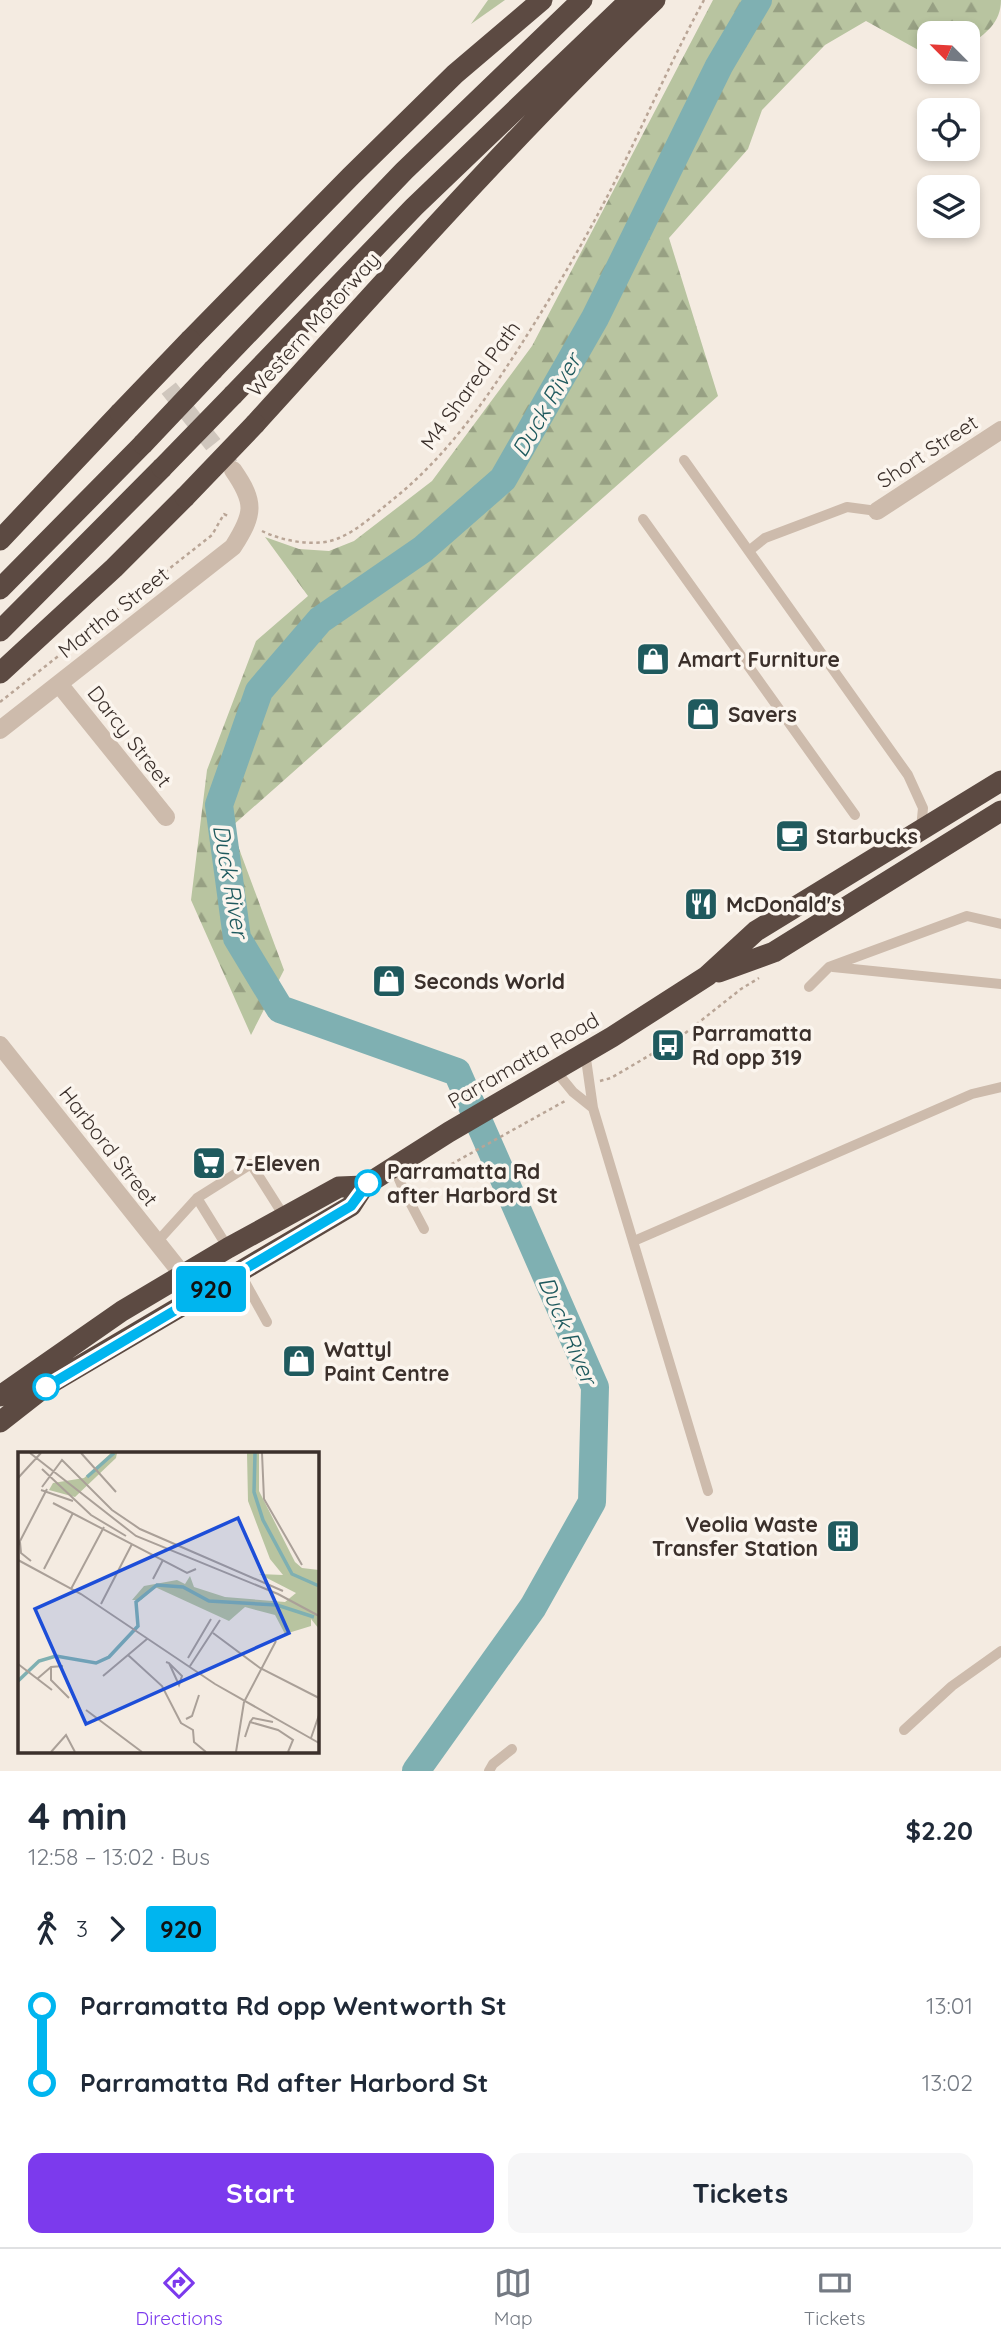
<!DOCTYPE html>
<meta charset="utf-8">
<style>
body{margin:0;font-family:Quicksand,sans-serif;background:#f6f6f7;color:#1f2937;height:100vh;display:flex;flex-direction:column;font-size:26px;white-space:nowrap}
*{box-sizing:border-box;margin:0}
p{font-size:23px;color:#747a83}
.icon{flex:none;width:38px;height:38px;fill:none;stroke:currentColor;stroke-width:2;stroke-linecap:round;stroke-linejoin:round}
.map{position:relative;height:1771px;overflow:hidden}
.drawer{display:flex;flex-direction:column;background:#fff;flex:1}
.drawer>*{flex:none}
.badge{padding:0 14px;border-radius:5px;font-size:24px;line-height:46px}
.needle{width:46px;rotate:294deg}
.fabs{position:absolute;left:917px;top:21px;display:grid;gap:14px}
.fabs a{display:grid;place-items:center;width:63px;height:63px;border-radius:14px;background:#fff;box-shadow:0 4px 10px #0003;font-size:35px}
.map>.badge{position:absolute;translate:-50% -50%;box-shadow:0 0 0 4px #fff}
.legs{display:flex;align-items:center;gap:10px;height:77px;padding:0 28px;font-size:23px}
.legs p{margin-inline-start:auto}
.head{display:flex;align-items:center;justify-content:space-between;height:119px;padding:0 28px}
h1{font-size:38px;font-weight:700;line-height:52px}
.cta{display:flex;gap:14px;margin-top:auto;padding:14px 28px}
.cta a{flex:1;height:80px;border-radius:14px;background:#7c3aed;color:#fff;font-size:28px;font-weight:700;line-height:80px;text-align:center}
.cta a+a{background:#f6f6f7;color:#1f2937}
ul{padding:0 28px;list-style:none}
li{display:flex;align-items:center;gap:24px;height:77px;font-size:26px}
li i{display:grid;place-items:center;width:10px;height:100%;margin:0 9px;background:currentColor}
li i::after{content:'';width:18px;height:18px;margin:-9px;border:5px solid;border-radius:50%;background:#fff}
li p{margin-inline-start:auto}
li:first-child i{background:linear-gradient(#0000 50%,currentColor 0)}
li:last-child i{background:linear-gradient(currentColor 50%,#0000 0)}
.menu{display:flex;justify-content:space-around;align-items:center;height:98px;border-top:2px solid #e0e1e3;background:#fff;font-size:19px;color:#747a83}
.menu a{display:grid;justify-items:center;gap:4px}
.menu .active{color:#7c3aed}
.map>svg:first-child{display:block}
</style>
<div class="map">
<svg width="1001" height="1771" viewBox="0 0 1001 1771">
<defs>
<pattern id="forest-firs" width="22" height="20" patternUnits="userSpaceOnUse" patternTransform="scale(1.75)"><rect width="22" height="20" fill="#b8c4a0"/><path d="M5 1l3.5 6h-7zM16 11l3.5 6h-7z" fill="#97a083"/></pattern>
</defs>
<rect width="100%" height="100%" fill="#f4ebe1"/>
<path fill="url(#forest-firs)" d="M488,0H505L471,24Z
M713,0H1001C1001,23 985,34 968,46V33H929V52H922L866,21L825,45L762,110L748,149L669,238L718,396L231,827L284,970L251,1035L191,900L207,770L256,641L308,596L265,537L299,549L329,551L354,541L432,481L532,346Z"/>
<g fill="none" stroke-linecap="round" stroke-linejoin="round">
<path stroke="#7fb0b2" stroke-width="28" d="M416,1771L533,1607L592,1502L595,1387L457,1072L280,1009L237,938L219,805L259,691L320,620L423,549L503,479L595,318L719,66L758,0"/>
<path stroke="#cfc6bd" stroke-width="18" stroke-dasharray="18 9" stroke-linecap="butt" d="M152,367L231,467"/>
<path stroke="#b9a596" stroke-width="2.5" stroke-dasharray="3.5 3.5" stroke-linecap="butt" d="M262,531C282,541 317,548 339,538C358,530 375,514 391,501C443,460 481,407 517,351C549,301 580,249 608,195C641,131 669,64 704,0
M0,702L212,535L224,514L230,517
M600,1081L611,1078L679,1038L741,989L759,978
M439,1171L565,1101"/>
<path stroke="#cdbbac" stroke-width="10" d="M684,460L908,775L923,808L921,829
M643,519L855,815
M750,550L765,538L847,507L877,511
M833,967L1001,984
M809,987L829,967L967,916L1001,924
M585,1052L593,1108L708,1491
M555,1070L573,1092L593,1108
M394,1167L404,1191L424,1229
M197,1198L251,1164L284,1216
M634,1241L972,1094L1001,1087
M157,1242L197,1198L228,1248
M240,1273L267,1322
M904,1730L952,1686L1001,1651
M489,1771L493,1764L512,1749"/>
<path stroke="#cdbbac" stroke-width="18" d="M877,511L1001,430
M59,684L166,817
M0,730L233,547C254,514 256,503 233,470
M0,1045L183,1275"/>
<path stroke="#5c4a42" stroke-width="21" d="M190,340L351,176L455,74L542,0
M213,370L404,171L582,0
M233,395L414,207L630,0
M255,424C386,280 515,134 655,0
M0,540L120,413
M0,589L143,444
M0,631L162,468
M0,673L114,568L185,497
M719,972L774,952L1001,811
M0,1396L122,1311L228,1248L339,1187L364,1186
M0,1422L46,1386L351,1206L364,1186L449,1132L612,1037L707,976L756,931L1001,781"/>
<path stroke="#5c4a42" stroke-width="21" d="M120,413L190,340
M143,444L213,370
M162,468L233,395
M185,497L255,424"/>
</g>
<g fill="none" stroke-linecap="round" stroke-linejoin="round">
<g stroke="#fff" stroke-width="16">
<path id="line-1" d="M46,1387L351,1206L368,1183"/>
</g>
<use href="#line-1" stroke="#00b5ef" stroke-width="10"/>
</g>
<defs>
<g id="shop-square" transform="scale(1.75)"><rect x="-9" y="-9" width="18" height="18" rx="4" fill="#1f5a5e" stroke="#fbf5ee"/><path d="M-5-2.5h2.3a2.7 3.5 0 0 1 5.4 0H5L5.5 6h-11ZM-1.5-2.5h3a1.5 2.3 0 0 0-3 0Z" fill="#fff"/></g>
<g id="cafe-square" transform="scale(1.75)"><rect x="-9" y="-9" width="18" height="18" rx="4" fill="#1f5a5e" stroke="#fbf5ee"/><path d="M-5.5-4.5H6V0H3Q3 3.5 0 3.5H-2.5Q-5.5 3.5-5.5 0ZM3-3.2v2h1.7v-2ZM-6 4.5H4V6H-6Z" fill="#fff"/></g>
<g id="restaurant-square" transform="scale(1.75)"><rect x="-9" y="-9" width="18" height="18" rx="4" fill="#1f5a5e" stroke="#fbf5ee"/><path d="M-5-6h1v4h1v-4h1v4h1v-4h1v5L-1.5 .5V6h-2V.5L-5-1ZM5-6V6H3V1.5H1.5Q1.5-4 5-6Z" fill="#fff"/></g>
<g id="bus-square" transform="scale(1.75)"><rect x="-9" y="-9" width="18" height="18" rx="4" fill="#1f5a5e" stroke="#fbf5ee"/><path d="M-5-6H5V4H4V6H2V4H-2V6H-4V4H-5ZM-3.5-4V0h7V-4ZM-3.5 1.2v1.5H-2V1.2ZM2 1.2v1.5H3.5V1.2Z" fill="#fff"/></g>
<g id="supermarket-square" transform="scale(1.75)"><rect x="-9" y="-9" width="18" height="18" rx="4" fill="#1f5a5e" stroke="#fbf5ee"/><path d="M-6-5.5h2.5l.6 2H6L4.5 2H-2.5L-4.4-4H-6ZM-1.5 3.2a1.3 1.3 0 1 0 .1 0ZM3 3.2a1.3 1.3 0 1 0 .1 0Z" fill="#fff"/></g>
<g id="building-square" transform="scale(1.75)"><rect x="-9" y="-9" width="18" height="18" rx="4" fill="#1f5a5e" stroke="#fbf5ee"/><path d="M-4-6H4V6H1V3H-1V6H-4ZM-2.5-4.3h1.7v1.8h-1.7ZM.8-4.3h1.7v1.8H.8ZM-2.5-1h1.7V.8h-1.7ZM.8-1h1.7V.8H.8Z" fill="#fff"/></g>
</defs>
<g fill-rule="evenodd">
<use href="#shop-square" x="653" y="659"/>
<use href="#shop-square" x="703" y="714"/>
<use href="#cafe-square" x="792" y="836"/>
<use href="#restaurant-square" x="701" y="904"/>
<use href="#shop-square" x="389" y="981"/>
<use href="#bus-square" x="668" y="1045"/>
<use href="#supermarket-square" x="209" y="1163"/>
<use href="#shop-square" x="299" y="1361"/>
<use href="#building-square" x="843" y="1536"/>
</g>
<g fill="#fff" stroke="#00b5ef" stroke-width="3.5">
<circle cx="368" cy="1183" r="12"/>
<circle cx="46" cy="1387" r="12"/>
</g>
<g text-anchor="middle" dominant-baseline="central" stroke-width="7" stroke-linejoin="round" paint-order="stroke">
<g font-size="21" fill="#3b302b" stroke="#fbf5ee">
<text transform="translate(313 324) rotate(-48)">Western Motorway</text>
<text transform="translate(470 385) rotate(-54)">M4 Shared Path</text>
<text transform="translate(927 451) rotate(-33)">Short Street</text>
<text transform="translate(113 612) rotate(-38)">Martha Street</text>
<text transform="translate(130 736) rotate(52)">Darcy Street</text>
<text transform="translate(523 1060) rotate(-30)">Parramatta Road</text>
<text transform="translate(109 1146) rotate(52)">Harbord Street</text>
</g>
<g font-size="21" font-weight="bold" fill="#3b302b" stroke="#fbf5ee" text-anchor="start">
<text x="678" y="659">Amart Furniture</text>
<text x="728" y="714">Savers</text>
<text x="816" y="836">Starbucks</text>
<text x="726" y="904">McDonald's</text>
<text x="414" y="981">Seconds World</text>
<text x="692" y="1033">Parramatta<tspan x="692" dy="24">Rd opp 319</tspan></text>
<text x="234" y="1163">7-Eleven</text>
<text x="324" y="1349">Wattyl<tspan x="324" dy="24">Paint Centre</tspan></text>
<text x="818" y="1524" text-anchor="end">Veolia Waste<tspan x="818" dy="24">Transfer Station</tspan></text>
</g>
<g font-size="21" font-weight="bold" fill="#3b302b" stroke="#fbf5ee" text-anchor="start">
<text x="387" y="1171">Parramatta Rd<tspan x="387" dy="24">after Harbord St</tspan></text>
</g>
<g font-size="23" font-style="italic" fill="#1f5a5e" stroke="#fbf5ee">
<text transform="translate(546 405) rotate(-60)">Duck River</text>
<text transform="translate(231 881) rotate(80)">Duck River</text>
<text transform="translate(568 1330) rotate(67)">Duck River</text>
</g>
</g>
<g transform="translate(18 1452)">
<rect width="301" height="301" fill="#f4ebe1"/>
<path d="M93,1H99L98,6L57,45L31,38L35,31L66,26ZM229,1H241V39L277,110L284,116L301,118V177L293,167V174L267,182L257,163L227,155L211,169L137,135L123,148H114L126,134L159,128L167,132L172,124L176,135L207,145L267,150L278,141L241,122L265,123L252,107L230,49Z" fill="#b8c4a0"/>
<path fill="none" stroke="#7fb0b2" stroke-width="3.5" d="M237,1L236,40L245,68L274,122L301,134M69,25L96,1M0,229L21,209L38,204L78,211L91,205L120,174L118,150L139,133L165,135L191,149L259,153L296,165"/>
<path fill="none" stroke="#aaa098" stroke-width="2" d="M12,1L118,84L260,142L301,164M63,1L98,40M244,1L246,47L284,113M24,17L73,63L108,84M0,26L23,1M24,35L44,8L94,58L122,77L265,139M23,38L55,49M35,51L169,121L178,117M2,90L3,101L13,109M0,93L29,37M0,108L63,142L197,232L301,291M26,117L55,61M135,127L145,108M53,137L86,75M83,152L114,92M195,181L242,216L301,246M110,203L144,234L163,271L175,278L176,290L188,300M170,206L193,167M148,210L151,211L164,224L161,233L151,211M0,212L34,238M172,214L202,168M33,215V228L51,246M85,224L129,187M19,227L33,215L45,214M226,250L258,189M68,258L124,300M168,267L174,264L181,243M232,270L235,266L255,270M227,285L232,270L260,278L275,288L270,300M293,286L301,263M33,300L48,283L57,300M218,300L226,250"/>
<path fill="#1d4ed8" fill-opacity="0.15" stroke="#1d4ed8" stroke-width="3.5" d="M220,66L271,181L68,272L17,157Z"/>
<rect width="301" height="301" fill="none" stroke="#3b302b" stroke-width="3.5"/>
</g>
</svg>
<div class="fabs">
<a><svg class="needle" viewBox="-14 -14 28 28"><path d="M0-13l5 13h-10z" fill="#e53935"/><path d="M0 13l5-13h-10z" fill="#747a83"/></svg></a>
<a><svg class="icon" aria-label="locate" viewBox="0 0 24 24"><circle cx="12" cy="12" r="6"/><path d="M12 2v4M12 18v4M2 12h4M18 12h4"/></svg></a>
<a><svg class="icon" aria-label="layers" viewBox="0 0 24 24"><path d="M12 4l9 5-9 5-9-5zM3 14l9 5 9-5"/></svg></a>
</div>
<b class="badge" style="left:211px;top:1289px;background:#00b5ef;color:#111">920</b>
</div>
<section class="drawer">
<div class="head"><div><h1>4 min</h1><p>12:58 – 13:02 · Bus</p></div><b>$2.20</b></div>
<div class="legs"><svg class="icon" aria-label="walk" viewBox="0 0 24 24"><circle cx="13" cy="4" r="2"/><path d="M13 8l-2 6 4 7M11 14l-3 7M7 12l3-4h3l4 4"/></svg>3<svg class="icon" aria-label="forward" viewBox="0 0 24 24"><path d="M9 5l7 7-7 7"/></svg><b class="badge" style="background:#00b5ef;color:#111">920</b></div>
<ul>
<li><i style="color:#00b5ef"></i><b>Parramatta Rd opp Wentworth St</b><p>13:01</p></li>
<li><i style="color:#00b5ef"></i><b>Parramatta Rd after Harbord St</b><p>13:02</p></li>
</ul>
<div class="cta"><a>Start</a><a>Tickets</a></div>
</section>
<nav class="menu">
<a class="active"><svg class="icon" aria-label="directions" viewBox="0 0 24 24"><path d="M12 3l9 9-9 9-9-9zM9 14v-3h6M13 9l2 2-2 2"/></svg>Directions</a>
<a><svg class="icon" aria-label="map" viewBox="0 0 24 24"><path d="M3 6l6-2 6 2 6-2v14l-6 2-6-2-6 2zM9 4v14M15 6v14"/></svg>Map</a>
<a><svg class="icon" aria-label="tickets" viewBox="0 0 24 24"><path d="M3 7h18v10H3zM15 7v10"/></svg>Tickets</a>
</nav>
